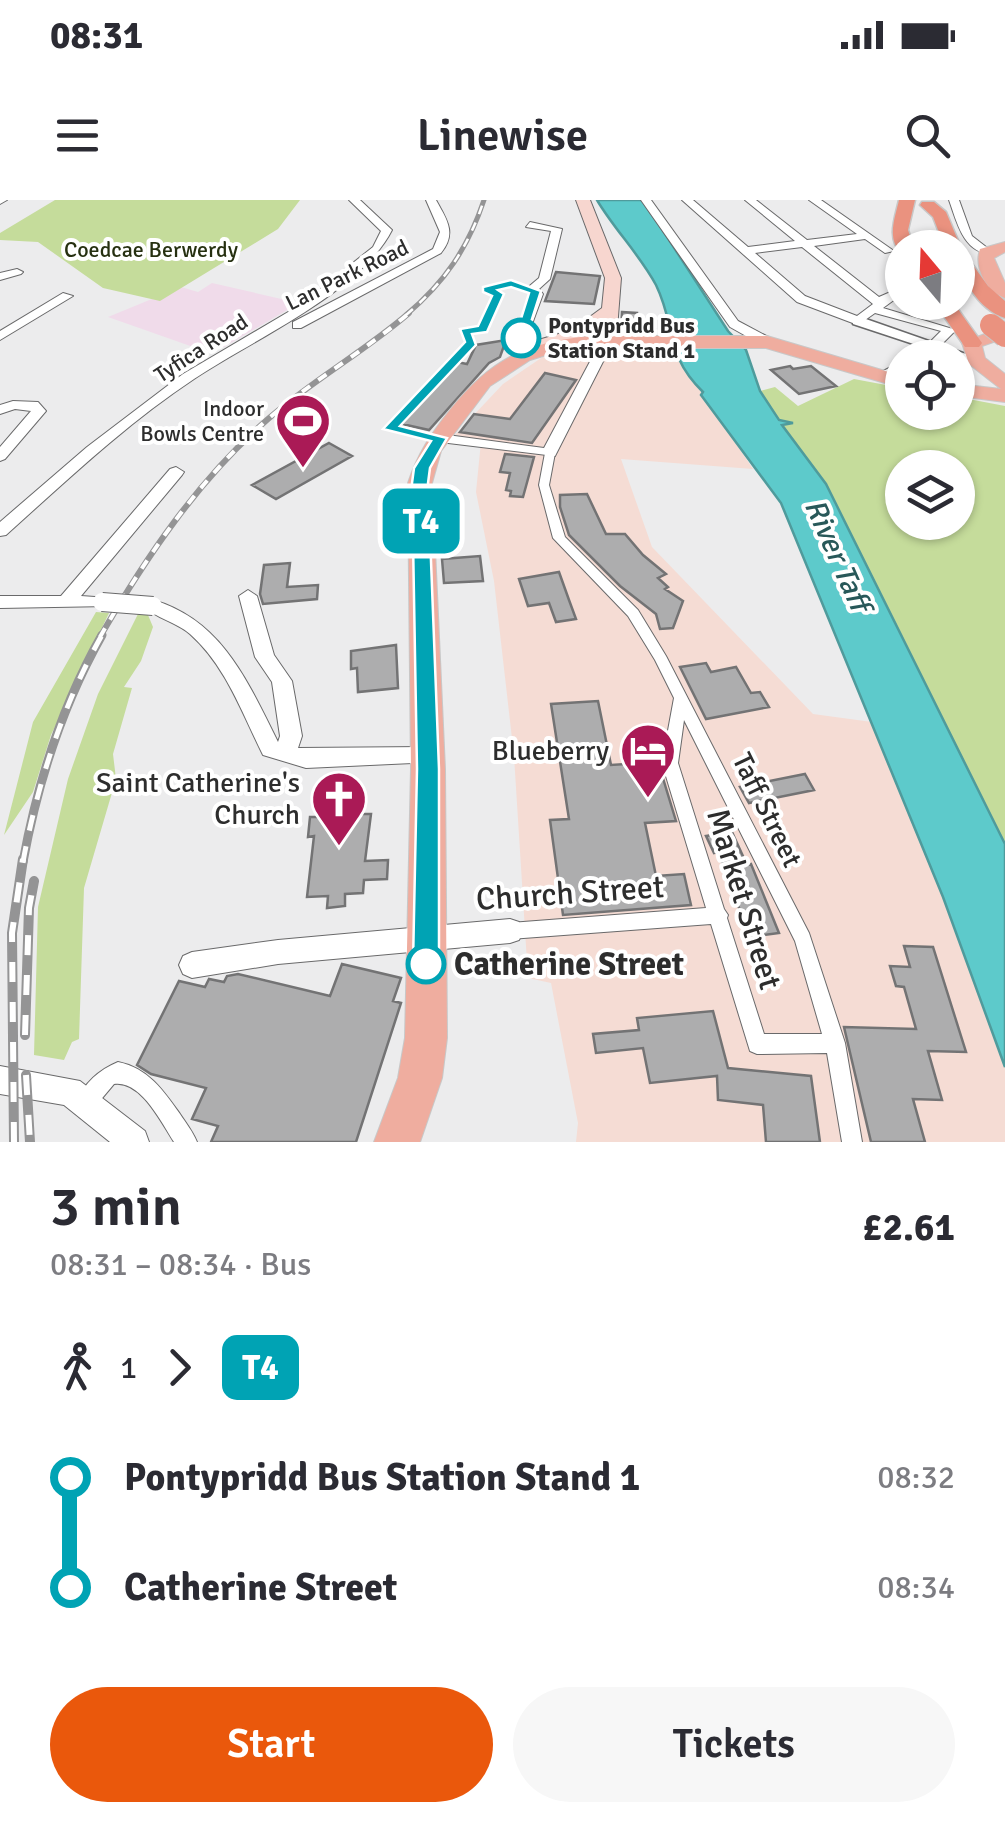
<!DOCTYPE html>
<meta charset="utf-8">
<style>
body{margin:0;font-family:Signika,sans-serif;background:#f7f7f7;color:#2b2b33;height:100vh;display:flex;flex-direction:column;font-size:38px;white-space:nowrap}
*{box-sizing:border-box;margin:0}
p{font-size:32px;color:#7c7c81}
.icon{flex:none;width:55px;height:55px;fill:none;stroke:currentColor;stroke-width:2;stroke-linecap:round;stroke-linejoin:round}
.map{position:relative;height:942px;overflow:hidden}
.drawer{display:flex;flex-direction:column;background:#fff;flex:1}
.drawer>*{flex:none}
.badge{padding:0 20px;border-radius:15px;font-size:35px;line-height:65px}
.needle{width:65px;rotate:341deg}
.buttons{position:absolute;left:885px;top:30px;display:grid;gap:20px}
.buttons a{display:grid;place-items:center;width:90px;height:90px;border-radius:50%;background:#fff;box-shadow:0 2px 8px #0004;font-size:50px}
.map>.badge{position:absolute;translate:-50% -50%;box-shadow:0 0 0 5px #fff}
.legs{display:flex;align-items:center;gap:15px;height:110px;padding:0 50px;font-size:32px}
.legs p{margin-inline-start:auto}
.summary{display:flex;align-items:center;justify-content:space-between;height:170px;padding:0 50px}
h1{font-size:55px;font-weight:600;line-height:75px}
.button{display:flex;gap:20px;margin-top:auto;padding:20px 50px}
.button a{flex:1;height:115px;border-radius:60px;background:#ea580c;color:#fff;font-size:40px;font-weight:600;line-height:115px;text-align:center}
.button a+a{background:#f7f7f7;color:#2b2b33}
ul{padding:0 50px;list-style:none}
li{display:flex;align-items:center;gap:35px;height:110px;font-size:38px}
li i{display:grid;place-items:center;width:15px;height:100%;margin:0 12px;background:currentColor}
li i::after{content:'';width:25px;height:25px;margin:-12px;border:8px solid;border-radius:50%;background:#fff}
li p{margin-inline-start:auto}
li:first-child i{background:linear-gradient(#0000 50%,currentColor 0)}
li:last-child i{background:linear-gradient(currentColor 50%,#0000 0)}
.status{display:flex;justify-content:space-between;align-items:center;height:70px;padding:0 50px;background:#fff;direction:ltr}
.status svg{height:28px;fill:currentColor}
header{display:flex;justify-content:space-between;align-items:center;height:130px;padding:0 50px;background:#fff;font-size:45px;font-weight:600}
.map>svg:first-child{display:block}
</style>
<div class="status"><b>08:31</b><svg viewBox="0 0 49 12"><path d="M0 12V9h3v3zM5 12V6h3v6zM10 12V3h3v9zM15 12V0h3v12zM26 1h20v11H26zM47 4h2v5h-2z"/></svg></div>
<header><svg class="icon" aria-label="menu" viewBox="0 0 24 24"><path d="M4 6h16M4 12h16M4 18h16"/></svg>Linewise<svg class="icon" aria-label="search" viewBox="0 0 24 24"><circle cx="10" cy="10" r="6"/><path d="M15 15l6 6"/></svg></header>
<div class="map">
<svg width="1005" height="942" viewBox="0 0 1005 942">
<rect width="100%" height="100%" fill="#ececed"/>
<path fill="#f5dcd4" d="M591,146L671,147L753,269L621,259L652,347L813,514L872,522L943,697L1005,867V942H576L578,923L551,783L528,778L514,556L494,381L476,292L481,242L455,235L503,184L547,154Z"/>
<path fill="#f0dbea" d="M212,83L299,103L224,147L211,142L196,148L108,117L181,87L198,92Z"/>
<path fill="#c5dc9b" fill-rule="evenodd" d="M55,0H300L278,29L160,101L103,88L38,42L0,40V33Z
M854,179L902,188V212H958V197L1005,206V644L826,284L781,224L791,223L779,221L760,191L775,187L798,206ZM902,268H958V322H902Z
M96,412L109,413L51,535L33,592L4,635L33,522Z
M138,414L148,415L153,427L141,461L124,487L132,488L113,554L116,579L84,688L79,839L72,842L64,860L34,855L38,707L68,579L98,494Z"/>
<path fill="#5dcacb" stroke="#4f9b9c" stroke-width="2.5" d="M597,0H642L647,6L728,131L746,150L760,191L779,220L793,223L782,225L826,284L1005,644V867L943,697L781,303L701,195L703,192C664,154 677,128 656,85C640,55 614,29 597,0Z"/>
<path fill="#adadae" stroke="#737374" stroke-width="2.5" d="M556,72L600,76L594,104L545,101Z
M622,112L637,113V120L657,121L658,132H621Z
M506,140L500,157L489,163L429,230L402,224L457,162L467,164L476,145Z
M790,166L793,169L811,166L836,186L799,194L771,170Z
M545,173L576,180L532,243L460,232L474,214L510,219Z
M329,243L352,256L276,299L252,285Z
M505,254L534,257L523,297L510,296L511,291L506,290L510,273L500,272Z
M587,294L606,334H625L643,355L666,374L658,378L668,387L665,389L683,401L673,428L660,429L656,414L620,386L569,335L560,307V295Z
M480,356L483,381L444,383L442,359Z
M290,363L287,387L318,385L317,399L263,404L260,394L264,365Z
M559,372L569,400L576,419L556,422L549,403L528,406L519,379Z
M396,445L398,488L358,492L357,468L351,469V451Z
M706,463L711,472L736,467L751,493L760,492L769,507L706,519L680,467Z
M598,501L611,565L658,562L676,621L645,623L656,676L684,674L691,705L563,715L550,620L569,619L551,504Z
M805,574L814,590L749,603L740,587Z
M358,601L357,614H371L365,661L388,660L387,679L364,680L363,693L345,694V706L327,708L328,696L307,697L314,636L308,637L310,617H329L330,602Z
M732,632L747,665L751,664L779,733L750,737L718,652L714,653L706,636Z
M904,746L933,747L966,852L928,851L942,900L913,899L925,942H871L844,827L916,829L904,787L896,786L890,766L910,767Z
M342,764L401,778L393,801L401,803L356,942H211L218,926L192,919L206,888L151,874L137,865L179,781L205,787L209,779L224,782L227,776L238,774L330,796Z
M713,811L728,868L811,876L820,942H766L763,905L718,900L717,876L650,883L643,848L596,853L593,834L639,830L637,818Z"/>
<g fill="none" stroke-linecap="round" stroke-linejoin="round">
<g stroke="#69696a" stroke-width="2">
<path id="pedestrian" d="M550,250L555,253L549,285L565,337L638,410L666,456L809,733L845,843L862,942H842L827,853L757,854L750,851L711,724L510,739L504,737L501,731L504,725L510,723L706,708L662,563L674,498L655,460L628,416L553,338L539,285L545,253ZM684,520L795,741L822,834H764L727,718L728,715L724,709L678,563Z
M118,862C148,868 163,890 180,914C186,923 193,932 197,942H174C161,922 141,880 114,884L93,909L86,912L79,909L76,902C85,882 99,870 118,862Z"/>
</g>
<g stroke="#69696a" stroke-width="2">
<path id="minor" d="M0,0H7L0,4Z
M349,0H360L392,30C360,93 252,140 194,179C126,224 66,281 6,335L0,336V322L87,247L183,174L300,105L373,47L381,31Z
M426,0H436C447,20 457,33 441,53L301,128H293V122L433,49L440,32Z
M641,0H651L738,121L772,139V145H762L730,127Z
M682,0H693L748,47L795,41L745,0H756L807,40L857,34L809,0H821L894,51L885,53L865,39L814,46L879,97L902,87V94L883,108L956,130L928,158H914L941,131L875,113L858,125L797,102ZM802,47L873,104L857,116L805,96L755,53Z
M949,0H959L972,36L990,50V54C963,52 957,22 949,0Z
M530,22L562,29L550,79L539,89L543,94L527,138L537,153L530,157L525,156L515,138L531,95L526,89L539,78L551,31L526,27Z
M17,69L23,72L21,74L0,80V73Z
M63,93L73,96L0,140V131Z
M602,139L613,142L555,256L440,242L433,238L440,234L544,248Z
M902,161V170L883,179L876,175Z
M13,201L38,202L46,211L5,259L0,261V247L31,211L15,209L0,214V205Z
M176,267L184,272L182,275L81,396L109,398L111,402L109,406L0,408V396H61L170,269Z
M248,390L257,396L274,455L292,481L302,536L298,548L426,547L434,550L437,556L434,562L306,568L263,555C242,513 226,466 190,434C176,422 155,418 144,406L153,400C222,420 248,482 278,542L280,536L272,482L255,457L239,396Z
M510,719L519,722L523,731L519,740L510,743L278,764L192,778L183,774L179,765L183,756L192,752L278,740Z
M0,866L80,881L145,931L149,942H110L64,905L0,894Z"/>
</g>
<g stroke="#69696a" stroke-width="3">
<path id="tertiary" d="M853,118H863L983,160L971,163L853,124Z"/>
</g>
<g stroke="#69696a" stroke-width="2">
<path id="secondary" d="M576,0H590L621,78L616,142L607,147L601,146L600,126C586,136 539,159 524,157V149L535,141L572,130L602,108L605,78Z"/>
</g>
<g stroke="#c8c8c8" stroke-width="2">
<path id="primary" d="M1005,42V52L994,58L1005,83V98C986,91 974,68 980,49Z
M1005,126V138L982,146L985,158L1005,174V202L958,196V184L1001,189L969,164L962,143Z
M589,136H767L902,176V188L766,148H589L556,152L530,160L490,186L441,251L432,283L445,569L447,838L442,878L420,942H374L398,878L405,838L411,569L408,283C418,253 431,234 450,210C491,159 525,143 589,136Z"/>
</g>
<g stroke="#c8c8c8" stroke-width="3">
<path id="trunk" d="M899,0H915L908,30L914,48H902V53C886,40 895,18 899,0Z
M922,2H934L946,12L962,50L988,86L1005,101V118C977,109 958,75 958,48H945L933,17L920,5Z
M934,102H953L982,143L979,147H965Z"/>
</g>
<use href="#pedestrian" fill="#fff" fill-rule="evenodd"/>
<use href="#minor" fill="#fff" fill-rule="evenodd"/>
<use href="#tertiary" fill="#fff" fill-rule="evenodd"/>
<use href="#secondary" fill="#f7d6cf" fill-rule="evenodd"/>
<use href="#primary" fill="#efad9f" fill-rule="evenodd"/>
<use href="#trunk" fill="#ea927f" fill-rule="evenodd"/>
<g stroke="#949495" stroke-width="5">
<path id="rail-far3" d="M406,115C445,82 468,48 484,0"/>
</g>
<g stroke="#949495" stroke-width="6">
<path id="rail-far2" d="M100,437C146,357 198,280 268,219C313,180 365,151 409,113"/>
</g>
<g stroke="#949495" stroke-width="9">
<path id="rail-far1" d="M23,662C37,585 63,504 102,435"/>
</g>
<g stroke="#949495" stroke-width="10">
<path id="rail" d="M25,835L29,708L34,681
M26,875L30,942
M14,942L12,733L23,659"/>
</g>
<use href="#rail-far3" stroke="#fff" stroke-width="2.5" stroke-dasharray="9" stroke-linecap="butt"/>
<use href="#rail-far2" stroke="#fff" stroke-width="4" stroke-dasharray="10" stroke-linecap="butt"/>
<use href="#rail-far1" stroke="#fff" stroke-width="5" stroke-dasharray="16" stroke-linecap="butt"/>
<use href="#rail" stroke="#fff" stroke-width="6" stroke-dasharray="20" stroke-linecap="butt"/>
<g stroke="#69696a" stroke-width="20" stroke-linecap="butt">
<path id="minor-bridge" d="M102,402L153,406"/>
</g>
<g stroke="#c8c8c8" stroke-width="24" stroke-linecap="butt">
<path id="trunk-bridge" d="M991,125L1005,136"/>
</g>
<use href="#minor-bridge" stroke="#fff" stroke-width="18"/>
<use href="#trunk-bridge" stroke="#ea927f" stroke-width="22"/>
</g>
<path fill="#00a3b4" stroke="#fff" stroke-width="2.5" d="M511,80L541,91L525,141L515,138L529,93L511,87L498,90L504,94L487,132L472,134L476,145L400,226L447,238L430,268L428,283L439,569V764L435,773L426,777L417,773L413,764L417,569L412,283L414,268L431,241L383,229L465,142L460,129L478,126L492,96L483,92V87Z"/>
<defs>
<g id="stadium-pin" transform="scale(2.875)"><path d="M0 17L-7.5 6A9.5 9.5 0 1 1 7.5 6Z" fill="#aa1a56" stroke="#fff"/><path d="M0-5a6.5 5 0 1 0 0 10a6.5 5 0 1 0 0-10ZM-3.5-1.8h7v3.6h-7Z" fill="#fff"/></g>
<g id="hotel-pin" transform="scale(2.875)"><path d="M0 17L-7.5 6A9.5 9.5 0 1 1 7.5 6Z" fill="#aa1a56" stroke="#fff"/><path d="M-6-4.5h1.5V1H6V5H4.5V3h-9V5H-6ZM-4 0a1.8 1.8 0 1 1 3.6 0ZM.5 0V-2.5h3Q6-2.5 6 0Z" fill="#fff"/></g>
<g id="church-pin" transform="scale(2.875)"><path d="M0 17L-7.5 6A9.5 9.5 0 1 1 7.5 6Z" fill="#aa1a56" stroke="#fff"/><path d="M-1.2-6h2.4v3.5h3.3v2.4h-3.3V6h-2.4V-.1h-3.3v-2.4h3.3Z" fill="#fff"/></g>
</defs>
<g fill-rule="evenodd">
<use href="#stadium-pin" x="303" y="221"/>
<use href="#hotel-pin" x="648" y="551"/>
<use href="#church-pin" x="339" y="599"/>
</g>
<g fill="#fff" stroke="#00a3b4" stroke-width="5">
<circle cx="521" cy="138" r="18"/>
<circle cx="426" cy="764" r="18"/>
</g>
<g text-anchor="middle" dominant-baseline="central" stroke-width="8" stroke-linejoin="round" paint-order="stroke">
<g font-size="22" fill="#263011" stroke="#fff">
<text x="151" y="49">Coedcae Berwerdy</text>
</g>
<g font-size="22" fill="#2d2d2d" stroke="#fff">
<text transform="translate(347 75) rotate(-26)">Lan Park Road</text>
<text transform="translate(201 148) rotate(-33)">Tyfica Road</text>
</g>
<g font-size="22" font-weight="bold" fill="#2d2d2d" stroke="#fff" text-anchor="start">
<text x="548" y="125">Pontypridd Bus<tspan x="548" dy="25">Station Stand 1</tspan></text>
</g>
<g font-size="22" fill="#2d2d2d" stroke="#fff" text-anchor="end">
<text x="264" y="208">Indoor<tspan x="264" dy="25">Bowls Centre</tspan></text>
</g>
<g font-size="28" fill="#2d2d2d" stroke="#fff" text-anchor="end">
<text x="609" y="551">Blueberry</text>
<text x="300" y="583">Saint Catherine's<tspan x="300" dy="32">Church</tspan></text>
</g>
<g font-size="28" fill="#2d2d2d" stroke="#fff">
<text transform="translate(767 610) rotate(64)">Taff Street</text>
</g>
<g font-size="30" font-style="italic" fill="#285859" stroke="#fff">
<text transform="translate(837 355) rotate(66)">River Taff</text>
</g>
<g font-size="32" fill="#2d2d2d" stroke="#fff">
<text transform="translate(570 693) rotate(-4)">Church Street</text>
<text transform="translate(744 699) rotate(73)">Market Street</text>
</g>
<g font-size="32" font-weight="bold" fill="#2d2d2d" stroke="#fff" text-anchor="start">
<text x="454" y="764">Catherine Street</text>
</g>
</g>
</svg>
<div class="buttons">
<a><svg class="needle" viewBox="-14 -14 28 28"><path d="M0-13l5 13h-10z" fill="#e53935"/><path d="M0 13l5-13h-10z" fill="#7c7c81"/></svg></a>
<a><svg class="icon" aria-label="locate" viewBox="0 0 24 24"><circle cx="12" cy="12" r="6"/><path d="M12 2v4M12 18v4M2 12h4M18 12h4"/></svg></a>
<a><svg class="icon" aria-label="layers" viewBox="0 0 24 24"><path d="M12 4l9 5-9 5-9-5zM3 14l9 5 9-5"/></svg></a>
</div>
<b class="badge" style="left:421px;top:321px;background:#00a3b4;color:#fff">T4</b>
</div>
<section class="drawer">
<div class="summary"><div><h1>3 min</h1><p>08:31 – 08:34 · Bus</p></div><b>£2.61</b></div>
<div class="legs"><svg class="icon" aria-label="walk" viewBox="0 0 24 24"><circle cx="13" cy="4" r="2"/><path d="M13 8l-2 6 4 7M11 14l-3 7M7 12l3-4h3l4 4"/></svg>1<svg class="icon" aria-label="forward" viewBox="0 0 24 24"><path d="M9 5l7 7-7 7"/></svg><b class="badge" style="background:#00a3b4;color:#fff">T4</b></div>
<ul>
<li><i style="color:#00a3b4"></i><b>Pontypridd Bus Station Stand 1</b><p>08:32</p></li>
<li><i style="color:#00a3b4"></i><b>Catherine Street</b><p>08:34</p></li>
</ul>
<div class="button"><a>Start</a><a>Tickets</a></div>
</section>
